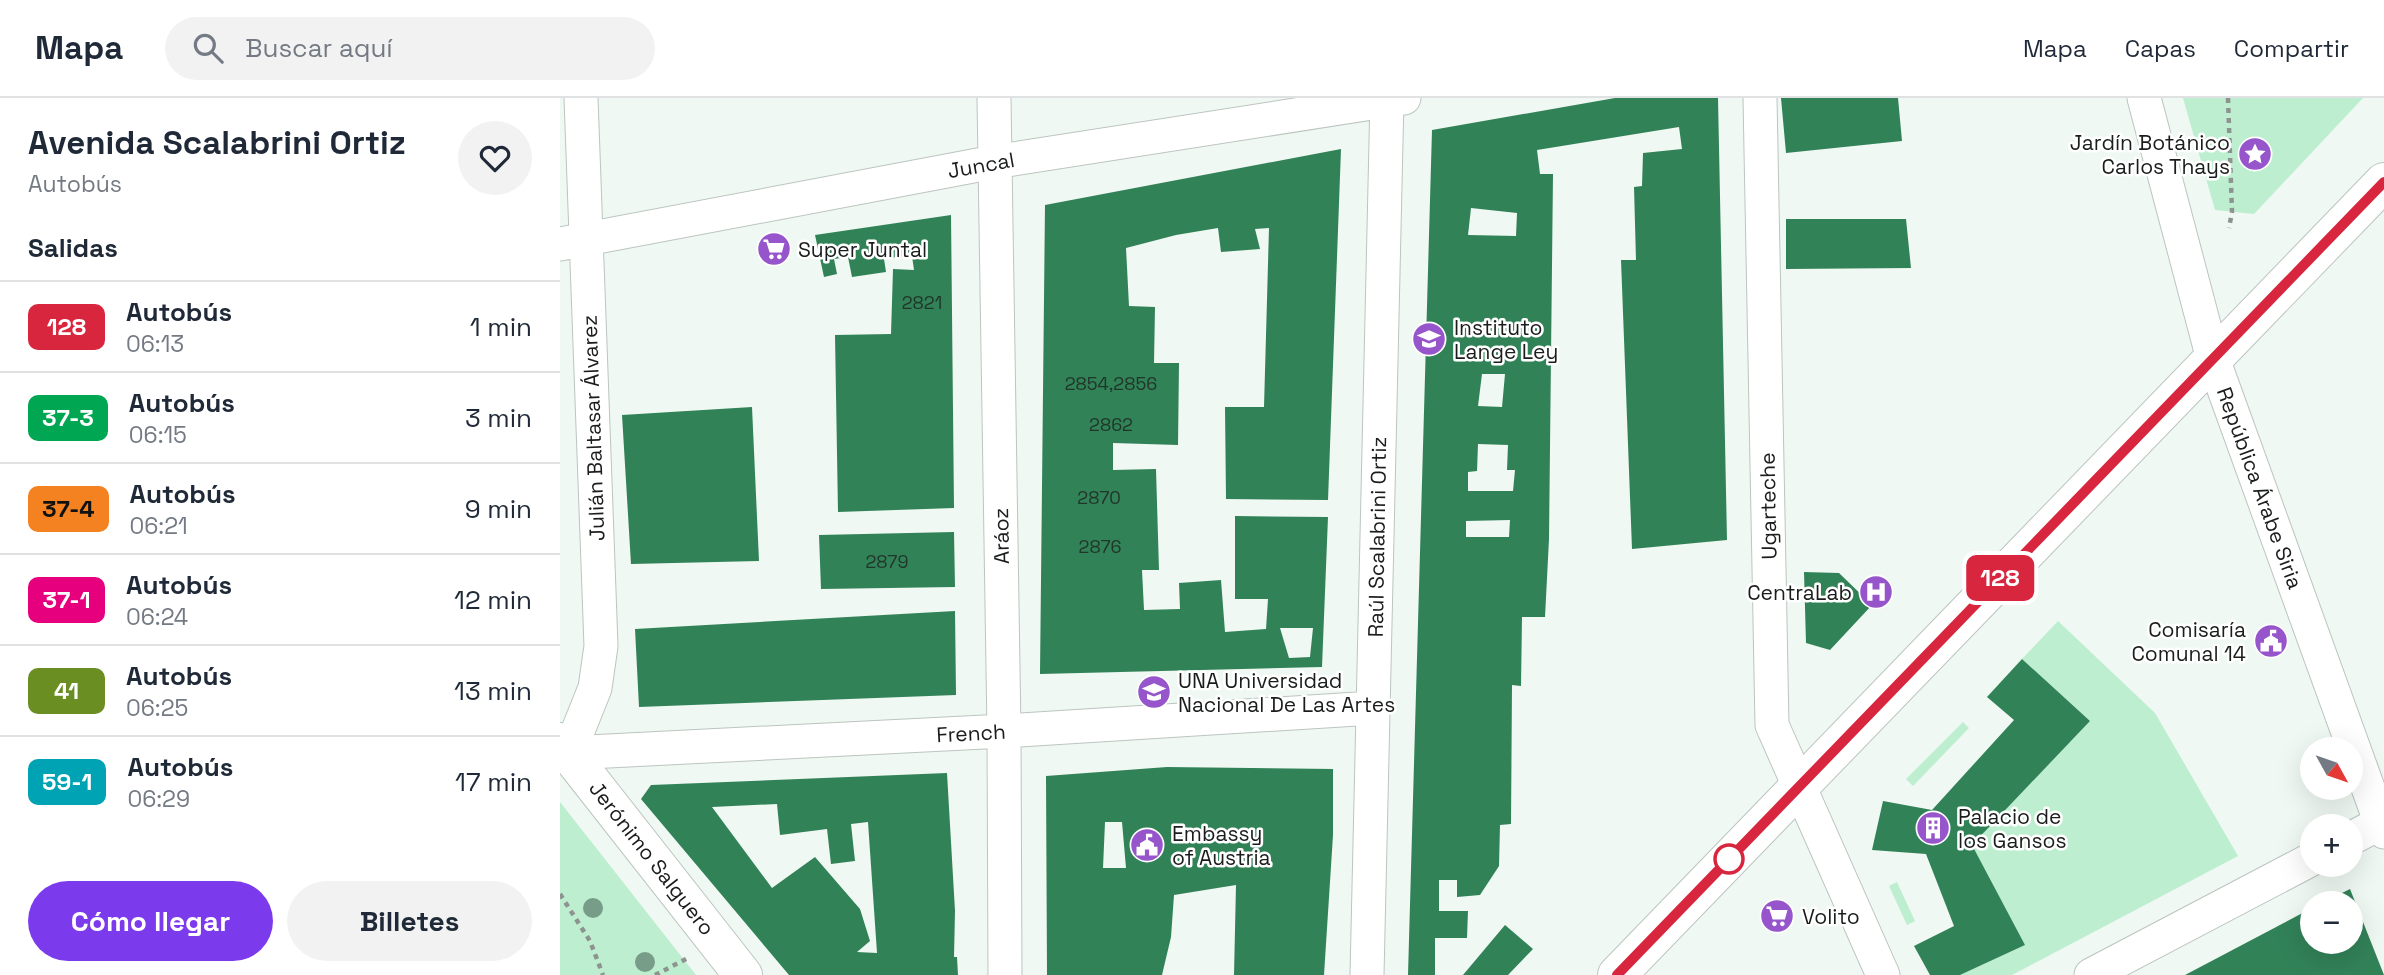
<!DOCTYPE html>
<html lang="es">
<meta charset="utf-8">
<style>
body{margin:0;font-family:"Space Grotesk",sans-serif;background:#f2f2f3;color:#1f2937;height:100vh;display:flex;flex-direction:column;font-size:26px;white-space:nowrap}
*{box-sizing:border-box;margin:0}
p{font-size:23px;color:#747a83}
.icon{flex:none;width:38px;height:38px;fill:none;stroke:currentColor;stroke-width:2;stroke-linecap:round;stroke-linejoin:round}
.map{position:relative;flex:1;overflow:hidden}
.sheet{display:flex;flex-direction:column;background:#fff;width:560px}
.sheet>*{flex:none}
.badge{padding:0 14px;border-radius:10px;font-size:24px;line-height:46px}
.needle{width:46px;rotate:130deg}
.controls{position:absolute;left:1740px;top:639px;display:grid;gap:14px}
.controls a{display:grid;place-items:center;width:63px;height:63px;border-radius:50%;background:#fff;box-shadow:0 7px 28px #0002;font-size:35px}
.map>.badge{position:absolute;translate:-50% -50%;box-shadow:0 0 0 4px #fff}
h2{padding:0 28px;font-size:26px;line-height:63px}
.round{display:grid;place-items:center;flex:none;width:74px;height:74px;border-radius:37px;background:#f2f2f3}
.headline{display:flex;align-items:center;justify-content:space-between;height:119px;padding:0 28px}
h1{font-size:33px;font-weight:700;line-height:52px}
.cta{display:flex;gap:14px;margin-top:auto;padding:14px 28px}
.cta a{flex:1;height:80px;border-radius:42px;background:#7c3aed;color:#fff;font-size:28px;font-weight:700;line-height:80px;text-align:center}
.cta a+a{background:#f2f2f3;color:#1f2937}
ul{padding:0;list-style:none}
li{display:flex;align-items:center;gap:21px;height:91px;padding:0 28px;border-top:2px solid #e0e1e3}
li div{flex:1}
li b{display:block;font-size:26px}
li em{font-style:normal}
li .badge{min-width:77px;font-weight:700;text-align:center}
header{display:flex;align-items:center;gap:42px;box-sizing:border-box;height:98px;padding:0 35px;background:#fff;border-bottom:2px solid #e0e1e3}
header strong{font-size:33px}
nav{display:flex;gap:38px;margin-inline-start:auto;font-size:24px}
.search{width:490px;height:63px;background:#f2f2f3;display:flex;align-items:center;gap:18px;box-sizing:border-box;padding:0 24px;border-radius:38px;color:#747a83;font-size:26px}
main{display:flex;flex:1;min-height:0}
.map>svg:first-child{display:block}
</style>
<header>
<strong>Mapa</strong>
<div class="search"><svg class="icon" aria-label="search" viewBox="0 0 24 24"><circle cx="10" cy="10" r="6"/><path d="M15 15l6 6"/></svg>Buscar aquí</div>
<nav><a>Mapa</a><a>Capas</a><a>Compartir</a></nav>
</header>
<main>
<section class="sheet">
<div class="headline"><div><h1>Avenida Scalabrini Ortiz</h1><p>Autobús</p></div><a class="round"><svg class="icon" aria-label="heart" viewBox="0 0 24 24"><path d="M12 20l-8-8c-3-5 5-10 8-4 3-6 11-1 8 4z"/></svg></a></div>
<h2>Salidas</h2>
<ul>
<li><span class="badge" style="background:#d7263d;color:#fff">128</span><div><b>Autobús</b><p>06:13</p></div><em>1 min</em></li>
<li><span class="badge" style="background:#00a651;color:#fff">37-3</span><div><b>Autobús</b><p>06:15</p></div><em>3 min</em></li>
<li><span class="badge" style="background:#f58220;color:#111">37-4</span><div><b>Autobús</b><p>06:21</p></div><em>9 min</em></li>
<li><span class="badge" style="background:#e6007e;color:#fff">37-1</span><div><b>Autobús</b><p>06:24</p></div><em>12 min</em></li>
<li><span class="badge" style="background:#6b8e23;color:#fff">41</span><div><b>Autobús</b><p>06:25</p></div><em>13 min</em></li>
<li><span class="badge" style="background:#00a3b4;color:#fff">59-1</span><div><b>Autobús</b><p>06:29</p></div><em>17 min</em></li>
</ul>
<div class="cta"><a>Cómo llegar</a><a>Billetes</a></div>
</section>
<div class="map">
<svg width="1824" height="877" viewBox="0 0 1824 877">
<rect width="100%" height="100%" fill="#eff8f2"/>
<path fill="#beeed0" d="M1623,0H1803L1694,116L1655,112Z
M1498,523L1595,615L1678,758L1452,877H1400L1465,847L1412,747L1530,623L1462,561Z
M1403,624L1409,630L1353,688L1346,681Z
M0,704L136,877H0Z
M1337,784L1355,823L1347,827L1329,788Z"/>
<path fill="#328258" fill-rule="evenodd" d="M1055,0H1158L1167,442L1072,451L1061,162H1076L1074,89L1082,88L1083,55L1122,51L1119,29L977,52L980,76H993L989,441L985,519H962L961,588L952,587L951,726L940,727L939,768L920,797L897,799V782H879V813H908L907,840H875V877H848L872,32ZM911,110L957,115L956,138L908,137ZM922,276H945L942,309L918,308ZM918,346L948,347L947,372H955L953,393H908V374L917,373ZM950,422L949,439H906V423Z
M1221,0H1338L1342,43L1226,55Z
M781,51L768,402L666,401L665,309H704L709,130L695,131L700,151L661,154L658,130L616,137L566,150L569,208L595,209L594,265H619L618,347L553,345V372L596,371L599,472H582L584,512L620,511L619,485L661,482L665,534L706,531L708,501H675V418L768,419L762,569L480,576L485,107ZM720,530H753L750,559L729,560Z
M391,117L394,410L278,414L275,237L331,236L333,171L354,172L352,158H343L324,161L326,174L292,179L288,159L274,161L277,176L264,179L255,137Z
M1226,121H1346L1351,170L1226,171Z
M192,309L199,463L71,466L62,317Z
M394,434L395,489L261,491L259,437Z
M1244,474L1279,475L1312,507L1270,552L1246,545Z
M395,513L396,597L79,609L75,531Z
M1462,561L1530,623L1412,747L1465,847L1400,877H1370L1354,848L1394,828L1366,756L1312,752L1323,703L1372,712L1454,622L1427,599Z
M607,669L773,671V737L764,877H674L676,787L614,797L611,839L602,877H487L486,678ZM545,724H562L566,770H543Z
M387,675L395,813L394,859H397L398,877H229L81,701L91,687ZM217,706L220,737L267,731L271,766L295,763L291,726L308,724L317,855L297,854L310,843L300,811L255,759L212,790L152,709Z
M1790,791L1824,877H1625L1752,810V844H1790V805H1762Z
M945,827L973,851L948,877H903Z"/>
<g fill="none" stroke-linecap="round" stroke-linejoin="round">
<g stroke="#bcc5bf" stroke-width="35">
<path id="minor" d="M21,0L41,548L35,590L9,655L444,633L813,610
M434,0L444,633L445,877
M1200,0L1212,627L1323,877
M1584,0L1653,261L1824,734
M0,146L434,64L844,0
M1790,741L1824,723
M807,877L827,0
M1531,877L1752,761"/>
</g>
<g stroke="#bcc5bf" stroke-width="40">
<path id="tertiary" d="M0,644L183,877"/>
</g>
<g stroke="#bcc5bf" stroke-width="40">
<path id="secondary" d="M1057,877L1824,84"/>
</g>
<path stroke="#8d938f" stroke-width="4.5" stroke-dasharray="5 5" stroke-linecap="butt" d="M1668,0L1672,114L1669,130
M0,796L30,843L43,877
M95,877L128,860"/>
<use href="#minor" stroke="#fff" stroke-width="33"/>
<use href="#tertiary" stroke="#fff" stroke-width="38"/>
<use href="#secondary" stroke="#fff" stroke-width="38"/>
</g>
<g fill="#779c88">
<circle cx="33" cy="810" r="10"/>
<circle cx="85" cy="864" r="10"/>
</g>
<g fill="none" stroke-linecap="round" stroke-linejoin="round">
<g stroke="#fff" stroke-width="16">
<path id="line" d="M1057,877L1824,84"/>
</g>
<use href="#line" stroke="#d7263d" stroke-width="10"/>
</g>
<defs>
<g id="sight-disc" transform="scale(1.75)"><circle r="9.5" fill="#9655ca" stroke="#fff"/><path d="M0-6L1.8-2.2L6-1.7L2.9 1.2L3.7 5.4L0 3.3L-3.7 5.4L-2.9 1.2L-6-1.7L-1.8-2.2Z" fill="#fff"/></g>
<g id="supermarket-disc" transform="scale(1.75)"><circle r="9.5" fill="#9655ca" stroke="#fff"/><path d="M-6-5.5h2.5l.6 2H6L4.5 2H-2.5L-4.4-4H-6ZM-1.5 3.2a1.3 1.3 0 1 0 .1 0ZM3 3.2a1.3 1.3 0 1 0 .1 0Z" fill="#fff"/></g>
<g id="school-disc" transform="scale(1.75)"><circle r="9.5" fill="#9655ca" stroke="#fff"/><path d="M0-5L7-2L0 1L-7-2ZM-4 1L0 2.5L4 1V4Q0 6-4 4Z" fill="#fff"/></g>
<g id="hospital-disc" transform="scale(1.75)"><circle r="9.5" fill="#9655ca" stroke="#fff"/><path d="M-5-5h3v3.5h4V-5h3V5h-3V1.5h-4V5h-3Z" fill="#fff"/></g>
<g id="civic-disc" transform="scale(1.75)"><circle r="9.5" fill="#9655ca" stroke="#fff"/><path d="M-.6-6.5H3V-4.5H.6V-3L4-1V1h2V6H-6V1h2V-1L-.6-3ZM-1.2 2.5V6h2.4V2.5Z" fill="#fff"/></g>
<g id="building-disc" transform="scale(1.75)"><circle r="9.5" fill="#9655ca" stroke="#fff"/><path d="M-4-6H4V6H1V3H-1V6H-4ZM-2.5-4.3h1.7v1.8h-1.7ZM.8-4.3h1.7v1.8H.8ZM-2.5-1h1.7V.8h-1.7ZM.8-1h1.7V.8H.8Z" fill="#fff"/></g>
</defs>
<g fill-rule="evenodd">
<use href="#sight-disc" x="1695" y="56"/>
<use href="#supermarket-disc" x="214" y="151"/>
<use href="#school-disc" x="869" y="241"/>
<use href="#hospital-disc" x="1316" y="494"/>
<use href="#civic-disc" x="1711" y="543"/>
<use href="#school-disc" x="594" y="594"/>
<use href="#building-disc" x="1373" y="730"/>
<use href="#civic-disc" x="587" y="747"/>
<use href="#supermarket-disc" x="1217" y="818"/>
</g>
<circle fill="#fff" stroke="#d7263d" stroke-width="3.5" cx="1169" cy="761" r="14"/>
<g text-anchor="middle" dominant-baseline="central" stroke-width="5" stroke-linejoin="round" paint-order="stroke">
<g font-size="18" fill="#20362a">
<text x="362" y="204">2821</text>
<text x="551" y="285">2854,2856</text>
<text x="551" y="326">2862</text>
<text x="539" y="399">2870</text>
<text x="540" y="448">2876</text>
<text x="327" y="463">2879</text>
</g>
<g font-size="21" fill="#1a1d1b" stroke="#fff" text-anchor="start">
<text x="1670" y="44" text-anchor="end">Jardín Botánico<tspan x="1670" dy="24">Carlos Thays</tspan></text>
<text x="238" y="151">Super Juntal</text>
<text x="894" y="229">Instituto<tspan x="894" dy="24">Lange Ley</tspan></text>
<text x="1292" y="494" text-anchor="end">CentraLab</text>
<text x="1686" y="531" text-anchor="end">Comisaría<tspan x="1686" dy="24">Comunal 14</tspan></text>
<text x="618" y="582">UNA Universidad<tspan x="618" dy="24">Nacional De Las Artes</tspan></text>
<text x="1398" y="718">Palacio de<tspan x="1398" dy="24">los Gansos</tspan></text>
<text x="612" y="735">Embassy<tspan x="612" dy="24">of Austria</tspan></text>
<text x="1242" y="818">Volito</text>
</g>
<g font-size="21" fill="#1a1d1b" stroke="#fff">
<text transform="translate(421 67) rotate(-10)">Juncal</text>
<text transform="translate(33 330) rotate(-92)">Julián Baltasar Álvarez</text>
<text transform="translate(1700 390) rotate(70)">República Árabe Siria</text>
<text transform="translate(1208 408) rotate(-91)">Ugarteche</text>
<text transform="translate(441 438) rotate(-91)">Aráoz</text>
<text transform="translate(817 439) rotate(-89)">Raúl Scalabrini Ortiz</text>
<text transform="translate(411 635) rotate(-3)">French</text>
<text transform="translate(92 760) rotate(52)">Jerónimo Salguero</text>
</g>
</g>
</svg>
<div class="controls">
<a><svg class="needle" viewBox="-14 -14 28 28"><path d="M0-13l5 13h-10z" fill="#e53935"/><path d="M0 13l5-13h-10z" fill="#747a83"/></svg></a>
<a>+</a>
<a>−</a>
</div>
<b class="badge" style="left:1440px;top:480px;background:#d7263d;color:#fff">128</b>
</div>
</main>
